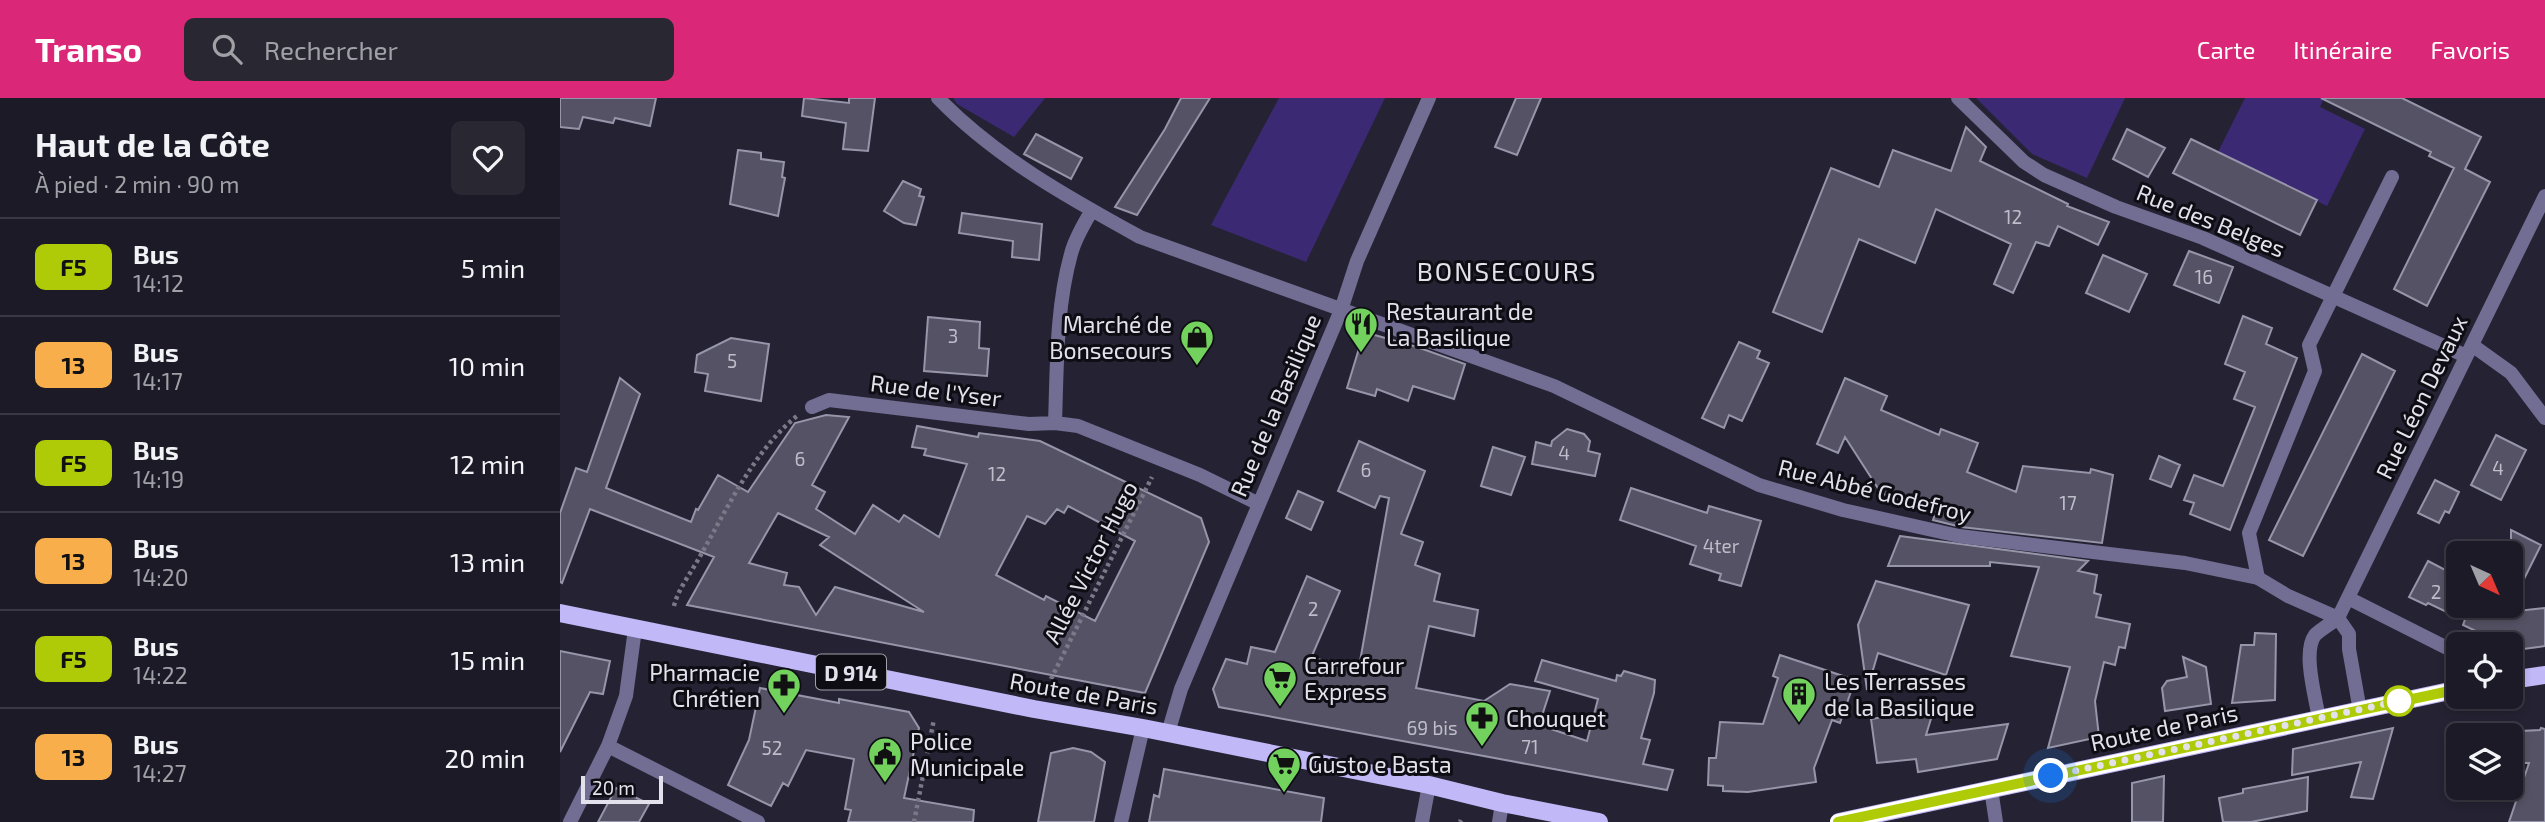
<!DOCTYPE html>
<html lang="fr">
<meta charset="utf-8">
<style>
body{margin:0;font-family:"Exo 2",sans-serif;background:#292732;color:#f1f3f6;height:100vh;display:flex;flex-direction:column;font-size:26px;white-space:nowrap}
*{box-sizing:border-box;margin:0}
p{font-size:23px;color:#a0a1a7}
.icon{flex:none;width:38px;height:38px;fill:none;stroke:currentColor;stroke-width:2;stroke-linecap:round;stroke-linejoin:round}
.map{position:relative;flex:1;overflow:hidden}
.side{display:flex;flex-direction:column;background:#1c1a26;width:560px}
.side>*{flex:none}
.badge{padding:0 14px;border-radius:10px;font-size:24px;line-height:46px}
.needle{width:46px;rotate:136deg}
.controls{position:absolute;left:1886px;top:443px;display:grid;gap:14px}
.controls a{display:grid;place-items:center;width:77px;height:77px;border-radius:10px;background:#1c1a26;box-shadow:0 4px 10px #0003,0 0 0 2px #3a3843;font-size:35px}
.scale{position:absolute;left:21px;bottom:18px;width:82px;box-sizing:border-box;padding-left:7px;border:4px solid #e2e1ec;border-top:0;font-size:19px;line-height:24px;white-space:nowrap;color:#e2e1ec;-webkit-text-stroke:5px #0e0d14;paint-order:stroke}
.you{position:absolute;width:35px;height:35px;margin:-18px;border:5px solid #fff;border-radius:50%;background:#1a73e8;box-shadow:0 0 0 10px #1a73e833}
.map>.badge{position:absolute;translate:-50% -50%;box-shadow:0 0 0 4px #fff}
.round{display:grid;place-items:center;flex:none;width:74px;height:74px;border-radius:10px;background:#292732}
.headline{display:flex;align-items:center;justify-content:space-between;height:119px;padding:0 35px}
h1{font-size:33px;font-weight:700;line-height:52px}
ul{padding:0;list-style:none}
li{display:flex;align-items:center;gap:21px;height:98px;padding:0 35px;border-top:2px solid #3a3843}
li div{flex:1}
li b{display:block;font-size:26px}
li em{font-style:normal}
li .badge{min-width:77px;font-weight:700;text-align:center}
header{display:flex;align-items:center;gap:42px;box-sizing:border-box;height:98px;padding:0 35px;background:#db2777;color:#fff}
header strong{font-size:33px}
nav{display:flex;gap:38px;margin-inline-start:auto;font-size:24px}
.search{width:490px;height:63px;background:#292732;display:flex;align-items:center;gap:18px;box-sizing:border-box;padding:0 24px;border-radius:10px;color:#a0a1a7;font-size:26px}
main{display:flex;flex:1;min-height:0}
.map>svg:first-child{display:block}
</style>
<header>
<strong>Transo</strong>
<div class="search"><svg class="icon" aria-label="search" viewBox="0 0 24 24"><circle cx="10" cy="10" r="6"/><path d="M15 15l6 6"/></svg>Rechercher</div>
<nav><a>Carte</a><a>Itinéraire</a><a>Favoris</a></nav>
</header>
<main>
<section class="side">
<div class="headline"><div><h1>Haut de la Côte</h1><p>À pied · 2 min · 90 m</p></div><a class="round"><svg class="icon" aria-label="heart" viewBox="0 0 24 24"><path d="M12 20l-8-8c-3-5 5-10 8-4 3-6 11-1 8 4z"/></svg></a></div>
<ul>
<li><span class="badge" style="background:#afcb08;color:#111">F5</span><div><b>Bus</b><p>14:12</p></div><em>5 min</em></li>
<li><span class="badge" style="background:#f8ae4b;color:#111">13</span><div><b>Bus</b><p>14:17</p></div><em>10 min</em></li>
<li><span class="badge" style="background:#afcb08;color:#111">F5</span><div><b>Bus</b><p>14:19</p></div><em>12 min</em></li>
<li><span class="badge" style="background:#f8ae4b;color:#111">13</span><div><b>Bus</b><p>14:20</p></div><em>13 min</em></li>
<li><span class="badge" style="background:#afcb08;color:#111">F5</span><div><b>Bus</b><p>14:22</p></div><em>15 min</em></li>
<li><span class="badge" style="background:#f8ae4b;color:#111">13</span><div><b>Bus</b><p>14:27</p></div><em>20 min</em></li>
</ul>
</section>
<div class="map">
<svg width="1985" height="724" viewBox="0 0 1985 724">
<rect width="100%" height="100%" fill="#252333"/>
<path fill="#3c2973" d="M393,0H485L454,39L397,6Z
M719,0H825L746,164L651,127Z
M1416,0H1565L1527,80L1472,56Z
M1685,0H1764L1760,9L1805,31L1767,108L1658,54Z"/>
<path fill="#545264" stroke="#9795a9" stroke-width="2" fill-rule="evenodd" d="M0,0H96L90,28L55,20L53,25L23,19L19,31L0,29Z
M244,0L289,5V0H315L308,53L283,51L286,25L242,18Z
M621,0H650L577,117L555,109L605,31Z
M956,0H981L957,57L935,49Z
M1761,0H1842L1921,39L1905,71L1930,84L1867,208L1834,191L1894,70L1869,58L1871,54Z
M1406,29L1426,49L1420,63L1508,106L1507,108L1549,124L1538,147L1498,128L1489,148L1476,144L1453,195L1434,186L1451,146L1376,111L1355,165L1299,141L1262,234L1213,214L1271,70L1319,89L1333,52L1391,73Z
M1567,31L1605,50L1588,79L1553,61Z
M476,36L522,60L511,81L464,56Z
M1631,41L1757,102L1740,137L1613,75Z
M178,52L201,55V61L224,64L222,79L225,80L218,118L170,106Z
M343,83L361,91L359,98L364,99L356,127L344,125L324,113Z
M402,115L482,126L479,162L452,159L453,143L399,135Z
M1629,153L1673,169L1659,205L1614,187Z
M1543,157L1587,176L1569,214L1526,195Z
M1683,218L1712,230L1706,246L1737,260L1670,432L1630,416L1634,405L1624,402L1634,377L1663,388L1695,309L1674,301L1685,274L1665,266Z
M368,219L420,224L419,250L429,251L427,278L364,273Z
M804,234L857,249L905,266L894,301L853,288L848,303L817,291L815,298L787,290Z
M171,240L209,246L201,303L145,293L148,276L135,274L137,257Z
M1179,244L1200,253L1197,260L1209,265L1182,323L1169,317L1164,330L1142,320Z
M1802,256L1835,273L1743,458L1709,442Z
M60,280L80,296L46,390L131,424L136,411L138,412L158,377L188,394L235,325L266,317L289,319L252,387L265,394L256,411L295,436L313,407L339,424L344,417L379,439L407,366L364,357L366,351L352,349L357,328L418,339L419,335L480,343L641,420L649,444L585,595L127,507L154,459L30,411L2,485L0,484V415L16,370L27,374ZM508,408L575,443L535,523L486,498L484,502L436,477L467,418L485,426L497,411L504,415ZM218,415L269,439L260,447L364,514L275,489L256,517L239,489L224,487L227,475L189,465Z
M1285,280L1327,298L1321,312L1379,337L1381,331L1418,345L1407,374L1456,394L1463,368L1530,375L1531,371L1553,377L1542,445L1401,429L1373,422L1380,403L1340,396L1337,402L1321,395L1285,339L1278,355L1257,346Z
M1007,331L1024,336L1030,343L1028,353L1040,356L1035,378L972,366L976,344L991,348L992,343Z
M1936,337L1966,352L1941,402L1911,387Z
M799,343L865,373L841,436L863,444L855,467L880,476L874,503L918,512L914,538L869,528L856,590L924,603L950,586L990,593L979,627L1027,643L1038,601L975,583L982,562L1056,583L1057,577L1061,578L1064,573L1095,582L1094,595L1081,640L1090,642L1083,666L1113,672L1107,692L659,609L653,591L666,561L687,566L691,549L715,554L747,478L780,493L751,560L799,569L829,400L820,398L815,410L778,393Z
M933,349L965,359L951,397L921,388Z
M1599,358L1620,367L1611,389L1590,381Z
M1875,382L1899,394L1889,415L1885,413L1879,425L1858,415Z
M1071,390L1147,415L1149,408L1201,423L1181,488L1159,482L1161,476L1130,466L1136,448L1060,422Z
M738,393L763,404L751,432L726,420Z
M1951,432L1981,447L1951,507Z
M1340,438L1528,463L1518,473L1537,477L1534,495L1541,497L1536,519L1570,526L1565,550L1559,549L1555,567L1544,564L1535,603L1539,639L1488,650L1510,569L1451,558L1479,469L1430,464V468H1328Z
M1868,463L1899,479V520L1868,505L1866,507L1849,499Z
M1316,483L1409,507L1386,577L1318,555L1307,592L1298,527Z
M1910,508H1951L1948,514L1985,510V548L1956,552L1951,550V546H1943L1903,527Z
M1695,535L1716,536L1715,602L1672,605L1681,547H1694Z
M0,553L50,563L43,596L30,594L0,654Z
M1220,557L1295,582L1280,625L1272,622L1254,670L1256,684L1188,694L1163,693V688L1148,687L1149,660H1156L1160,624L1203,626L1218,580L1213,578Z
M1623,559L1646,569L1651,606L1605,613L1602,590L1607,583L1627,579Z
M200,590L279,605V601L349,614L359,630L344,700L414,712L413,724H288L291,712L285,711L294,661L246,652L228,688L223,685L211,708L168,687L189,642Z
M1374,611L1366,637L1448,626L1437,661L1358,674L1356,661L1317,665L1311,621Z
M1833,630L1813,701L1791,699L1801,664L1732,677L1733,651Z
M1981,630L1985,631V724H1949L1969,665H1951V656L1961,633L1980,632Z
M513,650L531,654L545,664L534,724H478L491,655Z
M604,671L764,700L761,724H589L594,697L599,699Z
M1604,678L1603,724H1572V685Z
M1748,679L1747,713L1691,724H1663L1659,700L1683,695V691Z
M56,690L89,706L79,724H38Z"/>
<g fill="none" stroke-linecap="round" stroke-linejoin="round">
<path stroke="#7b7987" stroke-width="4.5" stroke-dasharray="3.5 3.5" stroke-linecap="butt" d="M114,508C118,491 131,475 139,460C166,413 194,352 237,318
M491,581L592,379
M354,724L374,621
M900,724L901,722"/>
<path stroke="#726d93" stroke-width="14" d="M1698,480L1689,435L1755,273L1749,247L1832,79"/>
<path stroke="#726d93" stroke-width="14" d="M378,0C435,59 509,100 580,139L994,288L1199,387L1283,412L1399,438L1625,465L1698,480L1728,498L1778,520
M1398,0L1464,64L1484,77L1556,109L1643,140L1906,258
M532,112C524,126 515,140 511,156C496,210 497,269 495,325L518,328L640,377L697,405
M1912,247L1951,275L1985,320
M252,309L269,302L469,326L495,325
M1788,500L1899,556
M1778,520L1789,536V551L1800,613
M1759,621C1756,601 1742,554 1755,537C1761,531 1772,525 1778,520L1985,98
M608,635L621,591L781,212L797,163L869,0
M48,648L198,724
M10,724L48,648L66,598L75,531
M561,724L583,630
M862,724L869,687
M939,724L942,705"/>
<path stroke="#726d93" stroke-width="14" d="M1431,691L1436,724"/>
<path stroke="#c0b8f7" stroke-width="18" d="M0,515L474,611L583,630L869,687L942,705L1039,724
M1951,582L1985,577
M1279,724L1899,591"/>
</g>
<g fill="none" stroke-linecap="round" stroke-linejoin="round">
<g stroke="#fff" stroke-width="16">
<path id="line" d="M1278,724L1899,591"/>
</g>
<use href="#line" stroke="#afcb08" stroke-width="10"/>
<path stroke="#e2e1ec" stroke-width="7" stroke-dasharray="0 12.6" d="M1491,678L1839,603"/>
</g>
<defs>
<g id="restaurant-pin" transform="scale(1.75)"><path d="M0 17L-7.5 6A9.5 9.5 0 1 1 7.5 6Z" fill="#72d25d" stroke="#0e0d14"/><path d="M-5-6h1v4h1v-4h1v4h1v-4h1v5L-1.5 .5V6h-2V.5L-5-1ZM5-6V6H3V1.5H1.5Q1.5-4 5-6Z" fill="#111"/></g>
<g id="shop-pin" transform="scale(1.75)"><path d="M0 17L-7.5 6A9.5 9.5 0 1 1 7.5 6Z" fill="#72d25d" stroke="#0e0d14"/><path d="M-5-2.5h2.3a2.7 3.5 0 0 1 5.4 0H5L5.5 6h-11ZM-1.5-2.5h3a1.5 2.3 0 0 0-3 0Z" fill="#111"/></g>
<g id="supermarket-pin" transform="scale(1.75)"><path d="M0 17L-7.5 6A9.5 9.5 0 1 1 7.5 6Z" fill="#72d25d" stroke="#0e0d14"/><path d="M-6-5.5h2.5l.6 2H6L4.5 2H-2.5L-4.4-4H-6ZM-1.5 3.2a1.3 1.3 0 1 0 .1 0ZM3 3.2a1.3 1.3 0 1 0 .1 0Z" fill="#111"/></g>
<g id="pharmacy-pin" transform="scale(1.75)"><path d="M0 17L-7.5 6A9.5 9.5 0 1 1 7.5 6Z" fill="#72d25d" stroke="#0e0d14"/><path d="M-2-6h4v4h4v4h-4v4h-4v-4h-4v-4h4Z" fill="#111"/></g>
<g id="building-pin" transform="scale(1.75)"><path d="M0 17L-7.5 6A9.5 9.5 0 1 1 7.5 6Z" fill="#72d25d" stroke="#0e0d14"/><path d="M-4-6H4V6H1V3H-1V6H-4ZM-2.5-4.3h1.7v1.8h-1.7ZM.8-4.3h1.7v1.8H.8ZM-2.5-1h1.7V.8h-1.7ZM.8-1h1.7V.8H.8Z" fill="#111"/></g>
<g id="civic-pin" transform="scale(1.75)"><path d="M0 17L-7.5 6A9.5 9.5 0 1 1 7.5 6Z" fill="#72d25d" stroke="#0e0d14"/><path d="M-.6-6.5H3V-4.5H.6V-3L4-1V1h2V6H-6V1h2V-1L-.6-3ZM-1.2 2.5V6h2.4V2.5Z" fill="#111"/></g>
</defs>
<g fill-rule="evenodd">
<use href="#restaurant-pin" x="801" y="226"/>
<use href="#shop-pin" x="637" y="239"/>
<use href="#supermarket-pin" x="720" y="580"/>
<use href="#pharmacy-pin" x="224" y="587"/>
<use href="#building-pin" x="1239" y="596"/>
<use href="#pharmacy-pin" x="922" y="620"/>
<use href="#civic-pin" x="325" y="656"/>
<use href="#supermarket-pin" x="724" y="666"/>
</g>
<circle fill="#fff" stroke="#afcb08" stroke-width="3.5" cx="1839" cy="603" r="14"/>
<g text-anchor="middle" dominant-baseline="central" stroke-width="6" stroke-linejoin="round" paint-order="stroke">
<g font-size="19" fill="#bebdca">
<text x="1453" y="118">12</text>
<text x="1644" y="178">16</text>
<text x="393" y="237">3</text>
<text x="172" y="262">5</text>
<text x="1004" y="354">4</text>
<text x="240" y="360">6</text>
<text x="1938" y="369">4</text>
<text x="806" y="371">6</text>
<text x="437" y="375">12</text>
<text x="1508" y="404">17</text>
<text x="1161" y="447">4ter</text>
<text x="1876" y="493">2</text>
<text x="753" y="510">2</text>
<text x="872" y="629">69 bis</text>
<text x="970" y="648">71</text>
<text x="212" y="649">52</text>
</g>
<rect fill="#0e0d14" stroke="#a2a1ab" stroke-width="2" x="256" y="556.5" width="70" height="35" rx="5"/>
<g font-size="21" font-weight="bold" fill="#e2e1ec">
<text x="291" y="574">D 914</text>
</g>
<g font-size="23" fill="#e2e1ec" stroke="#0e0d14">
<text transform="translate(1651 122) rotate(22)">Rue des Belges</text>
<text transform="translate(376 292) rotate(7)">Rue de l'Yser</text>
<text transform="translate(1861 299) rotate(-64)">Rue Léon Devaux</text>
<text transform="translate(715 307) rotate(-67)">Rue de la Basilique</text>
<text transform="translate(1315 392) rotate(14)">Rue Abbé Godefroy</text>
<text transform="translate(530 464) rotate(-63)">Allée Victor Hugo</text>
<text transform="translate(524 595) rotate(10)">Route de Paris</text>
<text transform="translate(1604 629) rotate(-12)">Route de Paris</text>
</g>
<g font-size="23" fill="#e2e1ec" stroke="#0e0d14" text-anchor="start">
<text x="826" y="213">Restaurant de<tspan x="826" dy="26">La Basilique</tspan></text>
<text x="612" y="226" text-anchor="end">Marché de<tspan x="612" dy="26">Bonsecours</tspan></text>
<text x="744" y="567">Carrefour<tspan x="744" dy="26">Express</tspan></text>
<text x="200" y="574" text-anchor="end">Pharmacie<tspan x="200" dy="26">Chrétien</tspan></text>
<text x="1264" y="583">Les Terrasses<tspan x="1264" dy="26">de la Basilique</tspan></text>
<text x="946" y="620">Chouquet</text>
<text x="350" y="643">Police<tspan x="350" dy="26">Municipale</tspan></text>
<text x="748" y="666">Gusto e Basta</text>
</g>
<g font-size="26" letter-spacing="2" fill="#e2e1ec" stroke="#0e0d14">
<text x="947" y="172">BONSECOURS</text>
</g>
</g>
</svg>
<div class="controls">
<a><svg class="needle" viewBox="-14 -14 28 28"><path d="M0-13l5 13h-10z" fill="#e53935"/><path d="M0 13l5-13h-10z" fill="#a0a1a7"/></svg></a>
<a><svg class="icon" aria-label="locate" viewBox="0 0 24 24"><circle cx="12" cy="12" r="6"/><path d="M12 2v4M12 18v4M2 12h4M18 12h4"/></svg></a>
<a><svg class="icon" aria-label="layers" viewBox="0 0 24 24"><path d="M12 4l9 5-9 5-9-5zM3 14l9 5 9-5"/></svg></a>
</div>
<div class="scale">20 m</div>
<div class="you" style="left:1491px;top:678px"></div>
</div>
</main>
